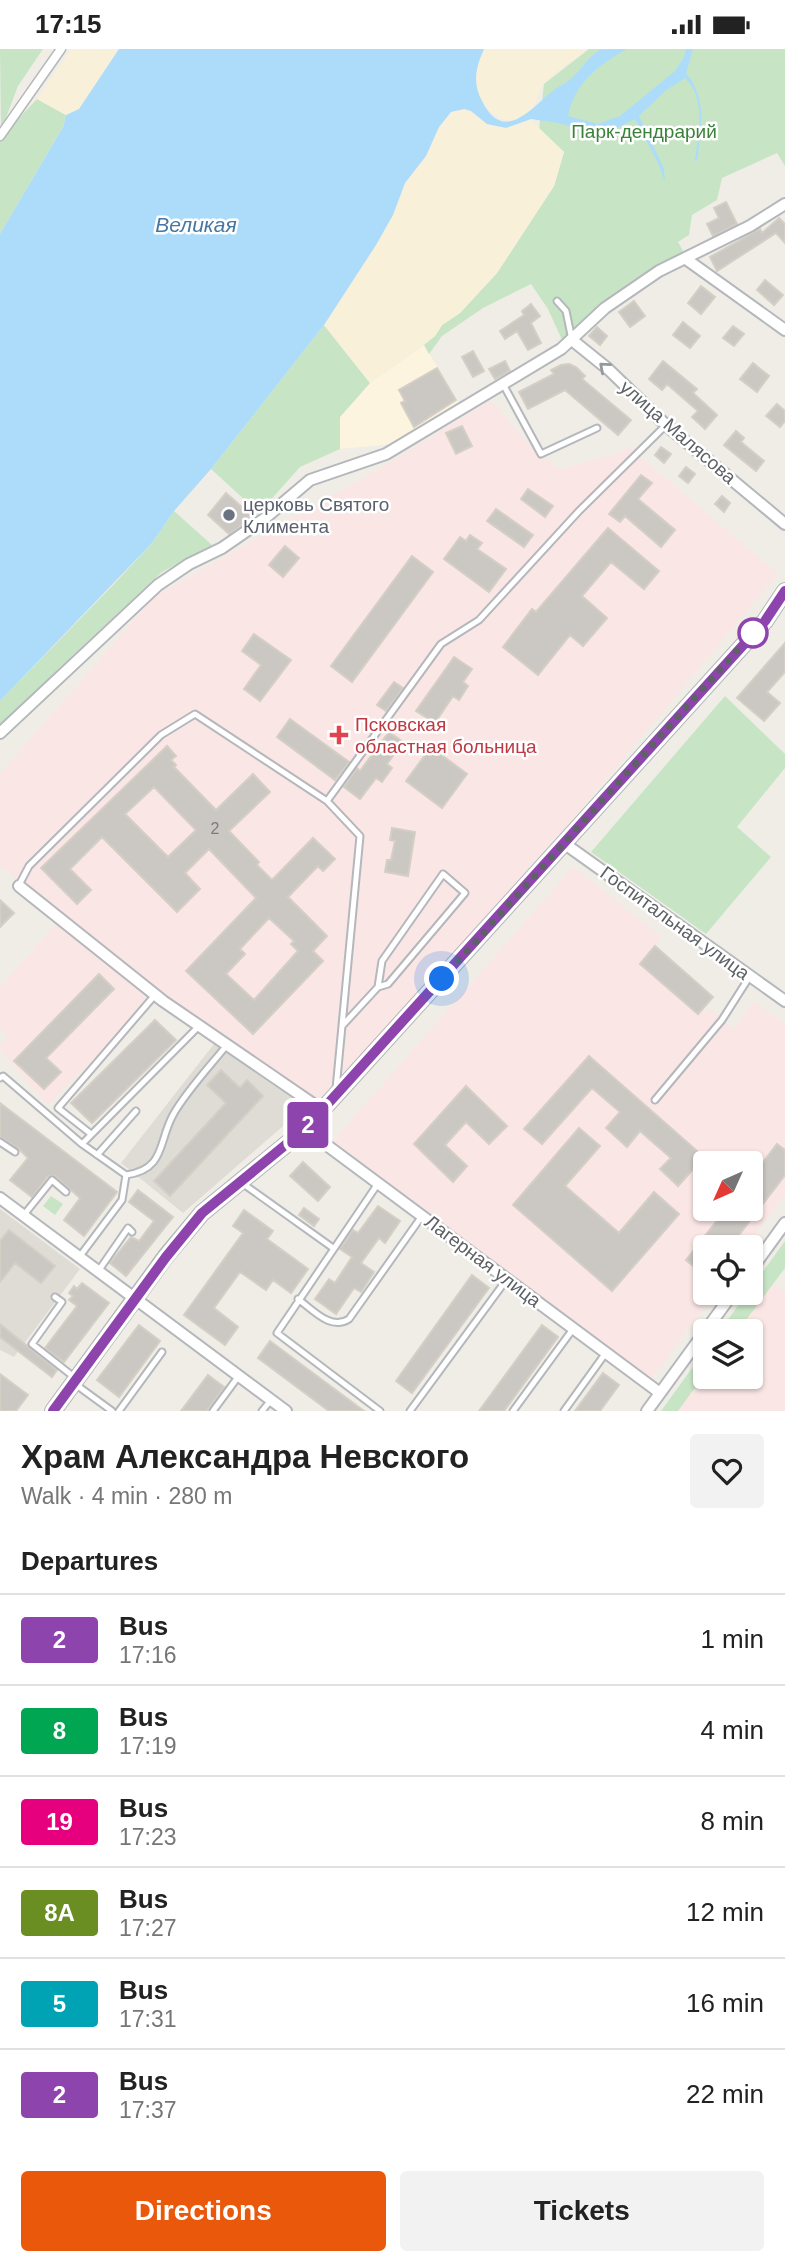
<!DOCTYPE html>
<meta charset="utf-8">
<style>
body{margin:0;font-family:Helvetica,sans-serif;background:#f2f2f2;color:#222;height:100vh;display:flex;flex-direction:column;font-size:26px;white-space:nowrap}
*{box-sizing:border-box;margin:0}
p{font-size:23px;color:#767676}
.icon{flex:none;width:38px;height:38px;fill:none;stroke:currentColor;stroke-width:2;stroke-linecap:round;stroke-linejoin:round}
.map{position:relative;height:1362px;overflow:hidden}
.panel{display:flex;flex-direction:column;background:#fff;flex:1}
.panel>*{flex:none}
.badge{padding:0 14px;border-radius:5px;font-size:24px;line-height:46px}
.needle{width:46px;rotate:225deg}
.buttons{position:absolute;left:693px;top:1102px;display:grid;gap:14px}
.buttons a{display:grid;place-items:center;width:70px;height:70px;border-radius:7px;background:#fff;box-shadow:0 2px 5px #0004;font-size:35px}
.you{position:absolute;width:35px;height:35px;margin:-18px;border:5px solid #fff;border-radius:50%;background:#1a73e8;box-shadow:0 0 0 10px #1a73e833}
.map>.badge{position:absolute;translate:-50% -50%;box-shadow:0 0 0 4px #fff}
h2{padding:0 21px;font-size:26px;line-height:63px}
.round{display:grid;place-items:center;flex:none;width:74px;height:74px;border-radius:7px;background:#f2f2f2}
.overview{display:flex;align-items:center;justify-content:space-between;height:119px;padding:0 21px}
h1{font-size:33px;font-weight:700;line-height:52px}
.primary-button{display:flex;gap:14px;margin-top:auto;padding:14px 21px}
.primary-button a{flex:1;height:80px;border-radius:7px;background:#ea580c;color:#fff;font-size:28px;font-weight:700;line-height:80px;text-align:center}
.primary-button a+a{background:#f2f2f2;color:#222}
ul{padding:0;list-style:none}
li{display:flex;align-items:center;gap:21px;height:91px;padding:0 21px;border-top:2px solid #e0e0e0}
li div{flex:1}
li b{display:block;font-size:26px}
li em{font-style:normal}
li .badge{min-width:77px;font-weight:700;text-align:center}
.status{display:flex;justify-content:space-between;align-items:center;height:49px;padding:0 35px;background:#fff;direction:ltr}
.status svg{height:19px;fill:currentColor}
.map>svg:first-child{display:block}
</style>
<div class="status"><b>17:15</b><svg viewBox="0 0 49 12"><path d="M0 12V9h3v3zM5 12V6h3v6zM10 12V3h3v9zM15 12V0h3v12zM26 1h20v11H26zM47 4h2v5h-2z"/></svg></div>
<div class="map">
<svg width="785" height="1362" viewBox="0 0 785 1362">
<rect width="100%" height="100%" fill="#f0ede7"/>
<path fill="#fcf4df" d="M424,296L459,353L392,395L340,400V368L370,334Z"/>
<path fill="#dfdcd5" d="M214,995L305,1058L183,1164L121,1114Z
M0,1160L80,1220L14,1308L0,1301Z"/>
<path fill="#fae6e5" fill-rule="evenodd" d="M491,351L528,395L559,420L619,404L629,398L778,525L569,774L320,1052L160,942L0,817V725L154,548L374,423Z
M573,818L662,888L655,898L713,948L699,964L712,961L734,981L753,952L785,975V1145L746,1199H705V1244H714L652,1330L332,1093ZM705,1115H751V1160H705Z
M57,874L153,950L48,1056L0,1001V997L8,989L0,978V938Z
M772,1234L785,1243V1362H678L705,1325V1328H751V1283H737Z"/>
<path fill="#c7e5c5" d="M0,0H43L18,37L1,82Z
M589,0H785V117L777,104L722,129L717,151L692,166L689,186L678,193L686,207L562,291L548,260L531,235L483,259L442,287L429,305L424,296L435,287L442,276L460,264L497,224L554,137L564,103L539,81L544,35Z
M37,50L66,66L63,78L0,185V89Z
M324,276L370,334L340,368V400L300,418L259,464L211,420Z
M174,462L212,496L162,523L59,619L0,680V652L115,534L152,494Z
M725,647L785,705V719L737,778L771,808L706,885L591,803Z
M51,1147L63,1155L55,1166L43,1157Z
M785,1192V1219L737,1283H719L747,1244H751V1239Z
M705,1301V1325L678,1362H661Z"/>
<path fill="#f9f0d9" d="M71,0H119L79,60L66,66L37,50Z
M484,0H588C575,11 557,21 545,33C538,41 537,54 531,63C516,81 491,69 482,52C472,34 476,18 484,0Z
M464,60C473,63 477,68 484,73C498,82 516,77 531,71L564,103L554,137L497,224L460,264L442,276L435,287L370,334L324,276L376,196L393,166L405,134L426,107L439,78L451,63Z"/>
<path fill="#acdcfa" d="M119,0H484C476,18 472,34 482,52C504,97 533,57 555,40C561,36 568,33 573,28C582,19 589,7 600,1C607,0 619,0 627,0C599,16 575,33 568,67L598,75L620,67L675,22L684,8L686,0H693L686,24C708,51 701,80 697,112L695,111C698,84 707,50 685,29L665,42L639,67L664,120L665,133L658,114L635,70L609,83L599,85L558,74L531,70L506,79L487,75L471,62L464,60L451,63L439,78L426,107L405,134L393,166L376,196L324,276L211,420L174,462L152,494L0,652V185L63,78L66,66L79,60Z"/>
<path fill="#cbc8c4" stroke="#d4cfc5" stroke-width="2" fill-rule="evenodd" d="M726,153L737,175L713,187L707,175L719,169L714,159Z
M779,169L785,175V194L776,184L717,222L710,208L760,180L762,184Z
M765,231L783,246L774,256L757,241Z
M701,237L715,248L701,265L688,254Z
M634,252L645,267L630,278L619,263Z
M531,255L540,267L531,274L541,294L528,301L517,282L505,290L500,282L524,266L522,262Z
M683,273L700,287L690,299L673,286Z
M733,277L744,285L734,297L723,289Z
M597,278L607,287L600,296L589,287Z
M473,302L484,322L473,328L462,308Z
M505,312L510,322L495,330L489,320Z
M663,312L697,340L693,344L717,366L705,380L692,368L698,362L667,335L662,341L649,330Z
M753,314L769,327L757,343L740,330Z
M569,315L576,318L585,327L582,330L631,371L618,386L565,341L528,360L519,343L554,325L551,321L561,316Z
M437,319L456,351L414,378L401,354L405,352L399,341Z
M777,355L785,362V372L780,378L766,367Z
M462,377L472,397L456,405L446,384Z
M736,382L744,389L741,393L764,412L756,422L724,396Z
M661,398L671,405L664,414L655,406Z
M686,418L695,425L688,434L679,427Z
M641,426L652,434L638,450L675,481L661,498L625,467L620,473L609,465Z
M528,440L553,457L545,468L521,450Z
M226,444L251,466L242,476L229,485L208,466Z
M722,447L730,454L724,463L715,455Z
M496,460L533,486L524,498L487,472Z
M608,479L659,522L644,540L611,513L582,547L607,569L583,597L570,586L538,626L503,598L532,560L536,563Z
M470,486L482,494L477,500L506,520L489,543L444,510L460,488L466,492Z
M285,497L299,509L283,528L269,516Z
M412,507L433,523L352,633L331,617Z
M254,585L291,611L260,652L244,640L261,616L242,602Z
M785,594V623L767,643L780,654L764,672L737,649Z
M454,608L472,620L463,633L468,637L459,651L453,647L435,674L416,662Z
M394,633L403,639L386,662L377,656Z
M290,670L349,713L335,731L277,688Z
M389,683L403,693L387,715L392,719L382,733L376,729L360,750L344,738L357,719L360,722Z
M167,697L176,707L171,711L176,716L174,718L216,761L253,725L270,743L229,782L259,813L257,816L272,831L313,789L335,810L323,822L318,817L288,848L327,887L313,902L323,912L253,985L186,922L256,849L209,800L185,824L200,840L177,863L102,788L70,820L91,841L77,855L41,819ZM154,738L196,781L168,808L125,765ZM269,869L294,892L291,895L298,902L254,951L226,925L245,905L240,900Z
M431,698L467,725L442,759L406,732Z
M392,779L415,783L408,827L385,823L387,811H391L395,792L390,791Z
M0,851L14,864L0,878Z
M655,897L713,948L698,965L640,915Z
M99,925L114,940L46,1009L61,1023L44,1040L14,1012Z
M155,971L176,991L92,1074L71,1054Z
M589,1007L704,1108L678,1137L660,1120L671,1109L640,1082L627,1098L606,1079L620,1063L592,1039L542,1095L524,1080Z
M221,1021L240,1039L247,1031L263,1047L170,1147L154,1132L226,1054L207,1036Z
M466,1037L507,1077L489,1095L466,1073L445,1096L467,1117L453,1133L414,1095Z
M0,1054L117,1143L84,1187L64,1171L80,1149L55,1127H48L32,1148L10,1131L28,1109L18,1099L0,1088Z
M579,1079L600,1097L565,1137L619,1184L654,1143L679,1165L612,1242L513,1156Z
M777,1095L785,1101V1126L729,1199H705V1227L686,1211L726,1160H751V1129Z
M303,1113L330,1138L318,1152L290,1127Z
M138,1141L173,1168L126,1227L110,1214L131,1188L139,1192L154,1172L129,1153Z
M378,1157L400,1172L385,1194L379,1189L361,1214L374,1223L361,1243L354,1239L336,1265L315,1250L329,1230L335,1234L352,1208L340,1200L353,1181L358,1184Z
M304,1159L319,1170L314,1177L299,1166Z
M244,1161L273,1182L267,1190L308,1220L291,1244L273,1231L266,1241L240,1223L214,1259L238,1278L225,1296L184,1266L243,1184L233,1177Z
M9,1181L55,1217L41,1234L15,1214L0,1233V1192Z
M472,1226L489,1239L412,1344L396,1332Z
M82,1234L109,1254L64,1313L45,1299L77,1257L69,1251L73,1247L69,1244L74,1237L77,1240Z
M0,1275L57,1321L52,1328L0,1288Z
M139,1276L160,1292L119,1348L97,1331Z
M542,1276L558,1288L504,1362H479Z
M270,1292L364,1362H329L258,1309Z
M603,1324L619,1336L600,1362H575Z
M0,1325L28,1346L16,1362H0Z
M208,1326L224,1338L208,1360L207,1362H181Z"/>
<g fill="none" stroke-linecap="round" stroke-linejoin="round">
<g stroke="#b4b7bb" stroke-width="9">
<path id="service" d="M557,252L566,262L572,291
M503,335L541,405L597,379
M327,752L441,595L479,571L579,462L666,376
M19,836L29,817L161,686L195,665L327,752L360,787L336,1040
M343,976L378,938L382,912L443,825L465,844L388,935L378,938
M0,1029L3,1027L82,1095L126,1126L122,1151L80,1207
M655,1051L722,971L750,927
M91,1085L58,1059L155,946
M0,1093L15,1103
M82,1095L199,977
M97,1106L136,1062
M126,1126C166,1120 158,1093 173,1066C185,1044 210,1017 227,996
M242,1134L333,1199
M377,1136L277,1284L380,1362
M23,1167L52,1131L66,1143
M99,1221L128,1179L132,1183
M55,1248L62,1253L32,1295L74,1328
M298,1250C313,1261 331,1282 349,1270L422,1167
M75,1335L112,1362
M119,1362L162,1303
M213,1362L238,1328
M262,1362L271,1351
M410,1362L507,1230
M513,1362L573,1280
M564,1362L605,1305"/>
</g>
<g stroke="#b4b7bb" stroke-width="11">
<path id="pedestrian" d="M0,87L61,0"/>
</g>
<g stroke="#b4b7bb" stroke-width="14">
<path id="minor" d="M686,210L785,281
M572,291L608,320L666,376L785,475
M0,684L158,536L189,515L222,499L264,470L310,431L386,405L561,300L605,259L659,222L750,177L785,155
M565,795L785,952
M19,837L163,952L322,1061
M305,1080L660,1344
M0,1149L286,1362
M751,1221L785,1174
M647,1362L733,1244"/>
</g>
<g stroke="#b3b6ba" stroke-width="18">
<path id="secondary" d="M53,1362L166,1207L202,1164L305,1080L765,572L785,542"/>
</g>
<use href="#service" stroke="#fff" stroke-width="5"/>
<use href="#pedestrian" stroke="#fff" stroke-width="8"/>
<use href="#minor" stroke="#fff" stroke-width="10"/>
<use href="#secondary" stroke="#fff" stroke-width="14"/>
</g>
<defs><path id="oneway-chevron" d="M-2-3.5L2.5 0L-2 3.5" fill="none" stroke-width="1.6" stroke-linecap="round" stroke-linejoin="round" transform="scale(1.75)"/></defs>
<use stroke="#96999c" href="#oneway-chevron" transform="translate(604 318) rotate(-139)"/>
<g fill="none" stroke-linecap="round" stroke-linejoin="round">
<g stroke="#fff" stroke-width="16">
<path id="line" d="M53,1362L166,1208L202,1164L305,1080L765,572L785,542"/>
</g>
<use href="#line" stroke="#8e44ad" stroke-width="10"/>
<path stroke="#5e6266" stroke-width="7" stroke-dasharray="0 12.6" d="M442,930L753,584"/>
</g>
<circle fill="#6b7280" stroke="#fff" stroke-width="2.5" cx="229" cy="466" r="7"/>
<circle fill="#fff" stroke="#8e44ad" stroke-width="3.5" cx="753" cy="584" r="14"/>
<path fill="#e0444e" stroke="#fff" stroke-width="2.5" d="M335.5 675.5h7v7h7v7h-7v7h-7v-7h-7v-7h7z"/>
<g text-anchor="middle" dominant-baseline="central" stroke-width="5" stroke-linejoin="round" paint-order="stroke">
<g font-size="16" fill="#797c7e">
<text x="215" y="779">2</text>
</g>
<g font-size="19" fill="#3a823a" stroke="#fff">
<text x="644" y="82">Парк-дендрарий</text>
</g>
<g font-size="19" fill="#5e6266" stroke="#fff">
<text transform="translate(678 383) rotate(41)">улица Малясова</text>
<text transform="translate(675 874) rotate(36)">Госпитальная улица</text>
<text transform="translate(483 1212) rotate(37)">Лагерная улица</text>
</g>
<g font-size="19" fill="#5b616d" stroke="#fff" text-anchor="start">
<text x="243" y="455">церковь Святого<tspan x="243" dy="22">Климента</tspan></text>
</g>
<g font-size="19" fill="#be3a42" stroke="#fff" text-anchor="start">
<text x="355" y="675">Псковская<tspan x="355" dy="22">областная больница</tspan></text>
</g>
<g font-size="21" font-style="italic" fill="#4677a4" stroke="#fff">
<text x="196" y="175">Великая</text>
</g>
</g>
</svg>
<div class="buttons">
<a><svg class="needle" viewBox="-14 -14 28 28"><path d="M0-13l5 13h-10z" fill="#e53935"/><path d="M0 13l5-13h-10z" fill="#767676"/></svg></a>
<a><svg class="icon" aria-label="locate" viewBox="0 0 24 24"><circle cx="12" cy="12" r="6"/><path d="M12 2v4M12 18v4M2 12h4M18 12h4"/></svg></a>
<a><svg class="icon" aria-label="layers" viewBox="0 0 24 24"><path d="M12 4l9 5-9 5-9-5zM3 14l9 5 9-5"/></svg></a>
</div>
<div class="you" style="left:442px;top:930px"></div>
<b class="badge" style="left:308px;top:1076px;background:#8e44ad;color:#fff">2</b>
</div>
<section class="panel">
<div class="overview"><div><h1>Храм Александра Невского</h1><p>Walk · 4 min · 280 m</p></div><a class="round"><svg class="icon" aria-label="heart" viewBox="0 0 24 24"><path d="M12 20l-8-8c-3-5 5-10 8-4 3-6 11-1 8 4z"/></svg></a></div>
<h2>Departures</h2>
<ul>
<li><span class="badge" style="background:#8e44ad;color:#fff">2</span><div><b>Bus</b><p>17:16</p></div><em>1 min</em></li>
<li><span class="badge" style="background:#00a651;color:#fff">8</span><div><b>Bus</b><p>17:19</p></div><em>4 min</em></li>
<li><span class="badge" style="background:#e6007e;color:#fff">19</span><div><b>Bus</b><p>17:23</p></div><em>8 min</em></li>
<li><span class="badge" style="background:#6b8e23;color:#fff">8А</span><div><b>Bus</b><p>17:27</p></div><em>12 min</em></li>
<li><span class="badge" style="background:#00a3b4;color:#fff">5</span><div><b>Bus</b><p>17:31</p></div><em>16 min</em></li>
<li><span class="badge" style="background:#8e44ad;color:#fff">2</span><div><b>Bus</b><p>17:37</p></div><em>22 min</em></li>
</ul>
<div class="primary-button"><a>Directions</a><a>Tickets</a></div>
</section>
